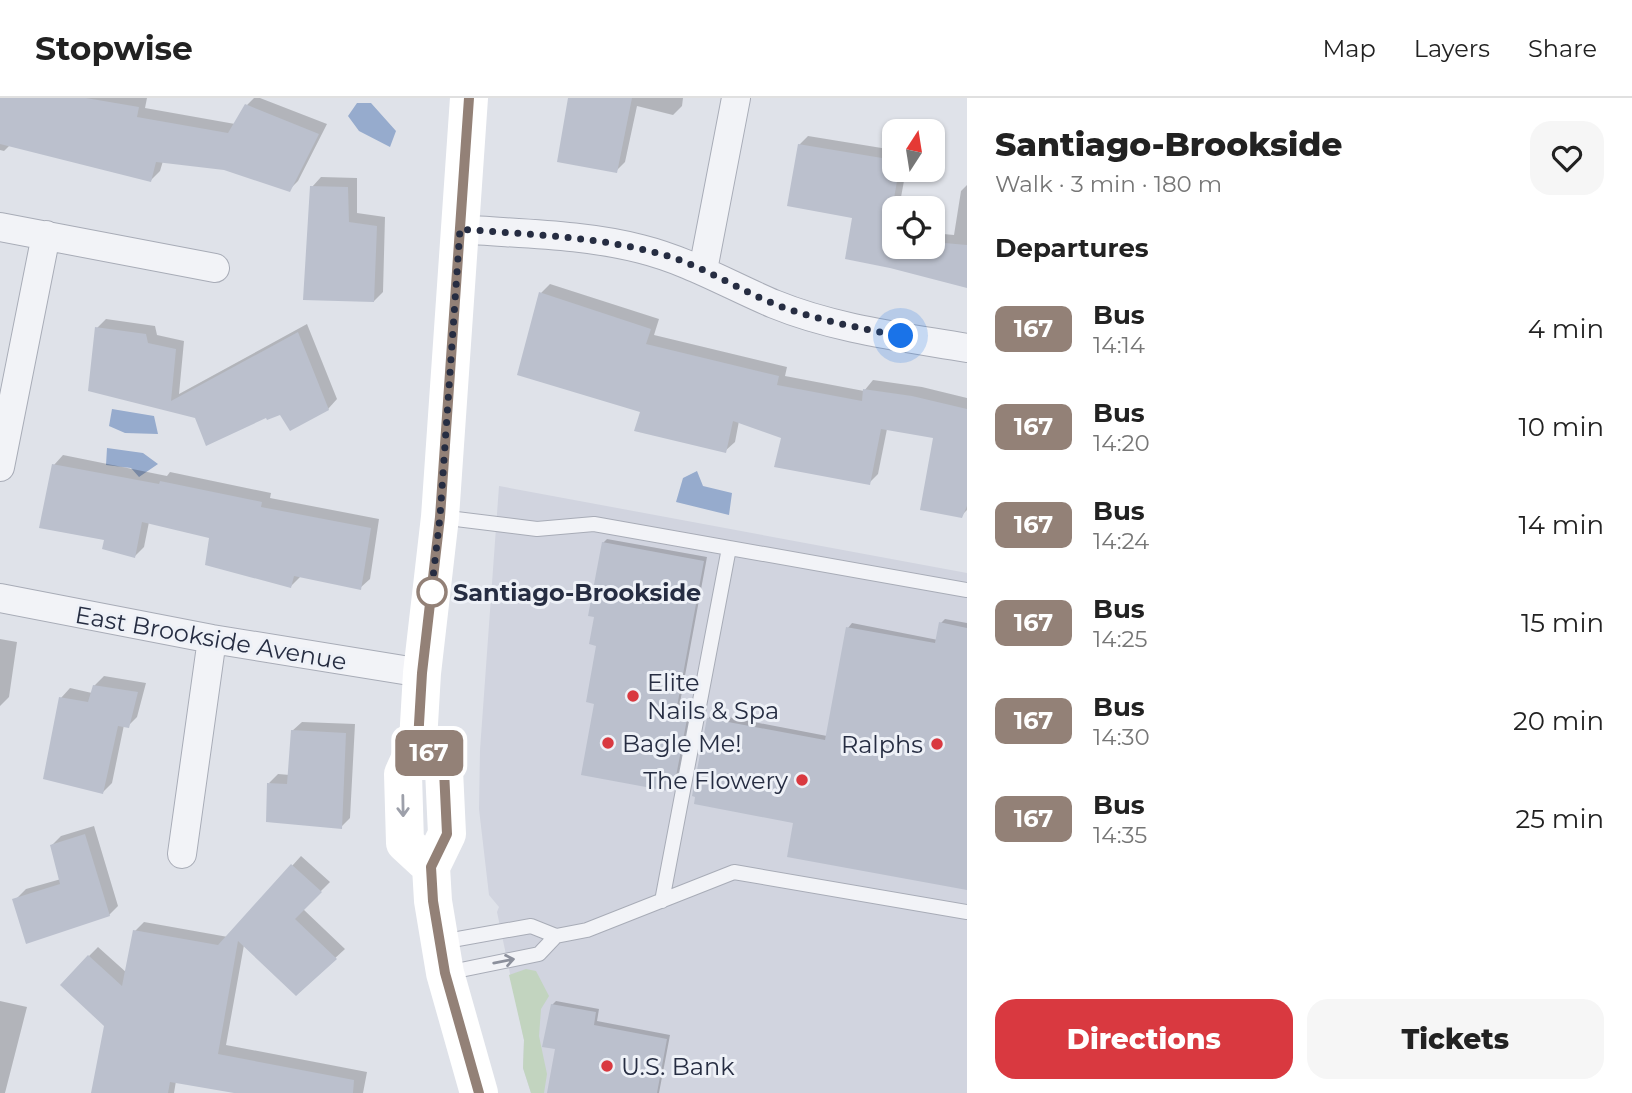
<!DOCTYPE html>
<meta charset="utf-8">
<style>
body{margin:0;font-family:Montserrat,sans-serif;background:#f6f6f6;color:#222;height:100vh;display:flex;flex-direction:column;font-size:26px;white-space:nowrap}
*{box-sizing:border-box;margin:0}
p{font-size:23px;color:#767676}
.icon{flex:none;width:38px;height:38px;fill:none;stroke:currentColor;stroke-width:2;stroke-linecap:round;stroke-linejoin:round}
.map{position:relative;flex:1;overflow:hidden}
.side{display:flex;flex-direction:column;background:#fff;width:665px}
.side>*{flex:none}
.badge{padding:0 14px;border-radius:10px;font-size:24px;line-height:46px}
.needle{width:46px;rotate:12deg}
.fabs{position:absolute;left:882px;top:21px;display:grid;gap:14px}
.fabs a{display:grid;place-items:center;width:63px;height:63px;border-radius:14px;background:#fff;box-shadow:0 2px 5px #0004;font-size:35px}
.you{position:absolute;width:35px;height:35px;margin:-18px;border:5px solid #fff;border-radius:50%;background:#1a73e8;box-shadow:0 0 0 10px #1a73e833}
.map>.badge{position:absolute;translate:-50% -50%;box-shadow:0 0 0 4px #fff}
h2{padding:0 28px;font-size:26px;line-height:63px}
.round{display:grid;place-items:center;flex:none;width:74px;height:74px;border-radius:21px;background:#f6f6f6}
.overview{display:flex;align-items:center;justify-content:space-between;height:119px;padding:0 28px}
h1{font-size:33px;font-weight:800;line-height:52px}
.button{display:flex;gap:14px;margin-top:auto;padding:14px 28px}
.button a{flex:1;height:80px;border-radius:21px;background:#d93940;color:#fff;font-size:28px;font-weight:800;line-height:80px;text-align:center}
.button a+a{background:#f6f6f6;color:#222}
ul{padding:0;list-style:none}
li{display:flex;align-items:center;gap:21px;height:98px;padding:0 28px}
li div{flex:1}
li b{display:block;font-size:26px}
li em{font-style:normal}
li .badge{min-width:77px;font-weight:700;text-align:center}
header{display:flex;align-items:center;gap:42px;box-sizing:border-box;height:98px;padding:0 35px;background:#fff;border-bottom:2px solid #e0e0e0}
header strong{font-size:33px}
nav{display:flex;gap:38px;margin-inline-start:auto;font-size:24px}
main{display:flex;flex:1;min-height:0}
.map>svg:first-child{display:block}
</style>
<header>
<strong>Stopwise</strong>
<nav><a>Map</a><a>Layers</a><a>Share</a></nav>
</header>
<main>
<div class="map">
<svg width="967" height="995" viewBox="0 0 967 995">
<rect width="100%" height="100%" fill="#dfe2e9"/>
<path fill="#d1d4df" d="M499,388L967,475V995H531L523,970L524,942L497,814L499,809L489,797L479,711L480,652Z"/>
<path fill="#c2d4bf" d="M526,871L536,873L549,898L541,911L539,938L547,976L544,995H531L523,970L524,942L509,877Z"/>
<path fill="#96abcd" d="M357,5H371L396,33L390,49L359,33L348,18Z
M112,311L154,318L158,336L125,335L109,328Z
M107,350L143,355L158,366L139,379L131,370L106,367Z
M697,373L703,388L732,395L729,417L676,404L683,380Z"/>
<path fill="#0003" d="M0,0H147L145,10L235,26L247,7L254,0H260L327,26L298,83L289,92L225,70L163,63L160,73L151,82L10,47L4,53L0,52Z
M570,0H683L682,8L673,17L637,8L625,64L616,73Z
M808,38L894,52V72H906L899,110H894V149H933V135L954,137L961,93L967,87V186L891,168L799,47Z
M321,79L357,80V115L385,119L383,194L374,203L312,89Z
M550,186L659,221L654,237L787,269L785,278L864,293L873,282L922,289L967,300V412L961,418L935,338L887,331L878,376L869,385L783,339L739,323L735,344L725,353L642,313L541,195Z
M106,221L155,228L157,237L184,243L179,296L307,226L337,301L328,311L267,318H196L90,292L97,230Z
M63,357L167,378L170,374L271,395L270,400L379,421L370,481L360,490L301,478L291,488L211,439L149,424L144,449L135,458L106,440L54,367Z
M607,441L707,459L679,610L691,612L676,688L672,693L597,604L603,445Z
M945,521L967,525V790L795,723L708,621L712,616L827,638L848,530L852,525L938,542L941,525Z
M0,541L17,544L9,599L0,608Z
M104,578L146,585L137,619L128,628L124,627L112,685L103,694L61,600L70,590L92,595L94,588Z
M302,624L355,626L350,720L341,729L269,685L278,676L290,677L292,633Z
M94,728L118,808L109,817L17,800L26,791L61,781L52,747L61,738Z
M301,758L330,784L303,811L345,851L296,896L244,847L226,947L367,974L363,995H240L176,983L174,995H93L106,927L89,858L98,849L127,875L135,833L144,824L228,839Z
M0,903L27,909L5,995H0Z
M556,903L599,911L597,923L670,937L659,995H549L557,950L552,907Z"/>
<path fill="#bbc0cd" d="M0,0H86L139,9L137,19L228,35L245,6L319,36L290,94L224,72L156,64L151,84L0,46Z
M568,0H632L617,75L557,64Z
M798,46L894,62V72H899L887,140L894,141V149H933V144L967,147V190L890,170L845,161L852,120L787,108Z
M310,88L348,89L349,124L377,128L374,204L303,202Z
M539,194L651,231L646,246L779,278L777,287L862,303L863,291L912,298L967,311V408L962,420L920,412L933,340L881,331L870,387L774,369L781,340L733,323L726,355L634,333L640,314L517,277Z
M95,229L146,236L148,245L176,251L171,303L298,234L329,312L290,333L280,317L267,322L266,320L206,348L195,320L88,293Z
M52,366L159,386L160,383L262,404L261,409L371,430L361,492L294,478L291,490L205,467L209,440L142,424L135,460L102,451L104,442L39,430Z
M602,444L704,463L676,614L688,616L673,694L581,677L594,606L586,604L596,548L589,546L594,519L588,518Z
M939,524L967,530V792L787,759L793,725L694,706L695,699L692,698L707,620L825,642L846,529L935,545Z
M93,587L138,594L129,630L118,628L103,696L43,681L59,599L88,604Z
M291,632L346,635L342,731L266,724L267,685L287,686Z
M85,736L110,818L26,846L12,801L60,786L50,747Z
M291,766L322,794L295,821L337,861L296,898L238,843L218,956L354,982L353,995H234L170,984L168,995H91L104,928L60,887L88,857L122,888L133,832L218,847Z
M551,906L596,914L594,927L667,941L657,995H547L555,951L542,949Z"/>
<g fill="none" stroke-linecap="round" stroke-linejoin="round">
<g stroke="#a8acb7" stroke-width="16">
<path id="lane" d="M440,419L537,431L594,426L967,492
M662,803L729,450
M441,844L531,828L556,838L587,832L734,774L967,814
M446,875L539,856L556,838"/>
</g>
<g stroke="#a8acb7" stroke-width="30">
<path id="street" d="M0,129L215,170
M460,131C520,136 583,136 641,151C689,163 729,187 774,206C835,231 903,239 967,250
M703,172L736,0
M0,369L46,137
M0,500L212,541L422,575
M182,756L212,541"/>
</g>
<use href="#lane" stroke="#f2f3f7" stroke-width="14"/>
<use href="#street" stroke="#f2f3f7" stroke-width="28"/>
<path stroke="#fff" stroke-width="38" d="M418,643L444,672L447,736L431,769L433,803L445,875L479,995
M431,769L405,745L403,676L418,643L422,575L440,419L469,0"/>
</g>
<defs><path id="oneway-shaft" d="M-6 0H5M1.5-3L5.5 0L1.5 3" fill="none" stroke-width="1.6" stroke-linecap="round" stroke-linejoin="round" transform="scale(1.75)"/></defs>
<use stroke="#9da0aa" href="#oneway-shaft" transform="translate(403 708) rotate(89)"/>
<use stroke="#8c909c" href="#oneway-shaft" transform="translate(504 863) rotate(-11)"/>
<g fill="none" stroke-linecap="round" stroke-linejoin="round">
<g stroke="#fff" stroke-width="16">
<path id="line" d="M469,0L440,419L422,575L418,643L444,672L447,736L431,769L433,803L445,875L479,995"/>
</g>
<use href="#line" stroke="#938177" stroke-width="10"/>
<path stroke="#262d42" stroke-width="7" stroke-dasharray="0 12.6" d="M432,494L431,497L440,419L460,131C530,137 603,138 671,159C708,171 741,193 777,207C817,222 859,230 901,238"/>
</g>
<circle fill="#fff" stroke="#938177" stroke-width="3.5" cx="432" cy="494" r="14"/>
<g fill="#d93940" stroke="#eef1f7" stroke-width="2.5">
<circle cx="633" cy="598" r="7"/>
<circle cx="608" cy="645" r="7"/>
<circle cx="937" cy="646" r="7"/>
<circle cx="802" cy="682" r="7"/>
<circle cx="607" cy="968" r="7"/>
</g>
<g text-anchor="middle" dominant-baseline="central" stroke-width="6" stroke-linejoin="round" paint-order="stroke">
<g font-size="24" font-weight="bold" fill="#262d42" stroke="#eef1f7" text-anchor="start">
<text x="453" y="494">Santiago-Brookside</text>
</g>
<g font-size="24" fill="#262d42" stroke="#eef1f7">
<text transform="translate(211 540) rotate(10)">East Brookside Avenue</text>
</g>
<g font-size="24" fill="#262d42" stroke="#eef1f7" text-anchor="start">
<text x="647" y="584">Elite<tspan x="647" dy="28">Nails &amp; Spa</tspan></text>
<text x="622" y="645">Bagle Me!</text>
<text x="923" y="646" text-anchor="end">Ralphs</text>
<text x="788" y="682" text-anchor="end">The Flowery</text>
<text x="621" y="968">U.S. Bank</text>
</g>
</g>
</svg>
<div class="fabs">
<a><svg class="needle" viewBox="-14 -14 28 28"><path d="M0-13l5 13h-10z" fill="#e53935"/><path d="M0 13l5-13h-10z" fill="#767676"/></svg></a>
<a><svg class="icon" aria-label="locate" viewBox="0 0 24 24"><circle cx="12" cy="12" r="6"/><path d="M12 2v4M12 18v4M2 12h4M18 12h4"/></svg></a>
</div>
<div class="you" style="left:901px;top:238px"></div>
<b class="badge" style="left:429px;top:655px;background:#938177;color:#fff">167</b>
</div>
<section class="side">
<div class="overview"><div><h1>Santiago-Brookside</h1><p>Walk · 3 min · 180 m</p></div><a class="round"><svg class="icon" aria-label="heart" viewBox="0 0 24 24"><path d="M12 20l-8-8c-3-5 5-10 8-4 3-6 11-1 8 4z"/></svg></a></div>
<h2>Departures</h2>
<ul>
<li><span class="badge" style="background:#938177;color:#fff">167</span><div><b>Bus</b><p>14:14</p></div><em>4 min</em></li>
<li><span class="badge" style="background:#938177;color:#fff">167</span><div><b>Bus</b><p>14:20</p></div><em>10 min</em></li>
<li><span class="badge" style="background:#938177;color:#fff">167</span><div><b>Bus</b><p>14:24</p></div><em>14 min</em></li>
<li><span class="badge" style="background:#938177;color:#fff">167</span><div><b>Bus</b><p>14:25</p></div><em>15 min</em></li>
<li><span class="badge" style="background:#938177;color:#fff">167</span><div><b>Bus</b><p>14:30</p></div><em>20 min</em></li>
<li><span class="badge" style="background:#938177;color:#fff">167</span><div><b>Bus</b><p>14:35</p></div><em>25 min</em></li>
</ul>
<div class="button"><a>Directions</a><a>Tickets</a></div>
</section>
</main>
